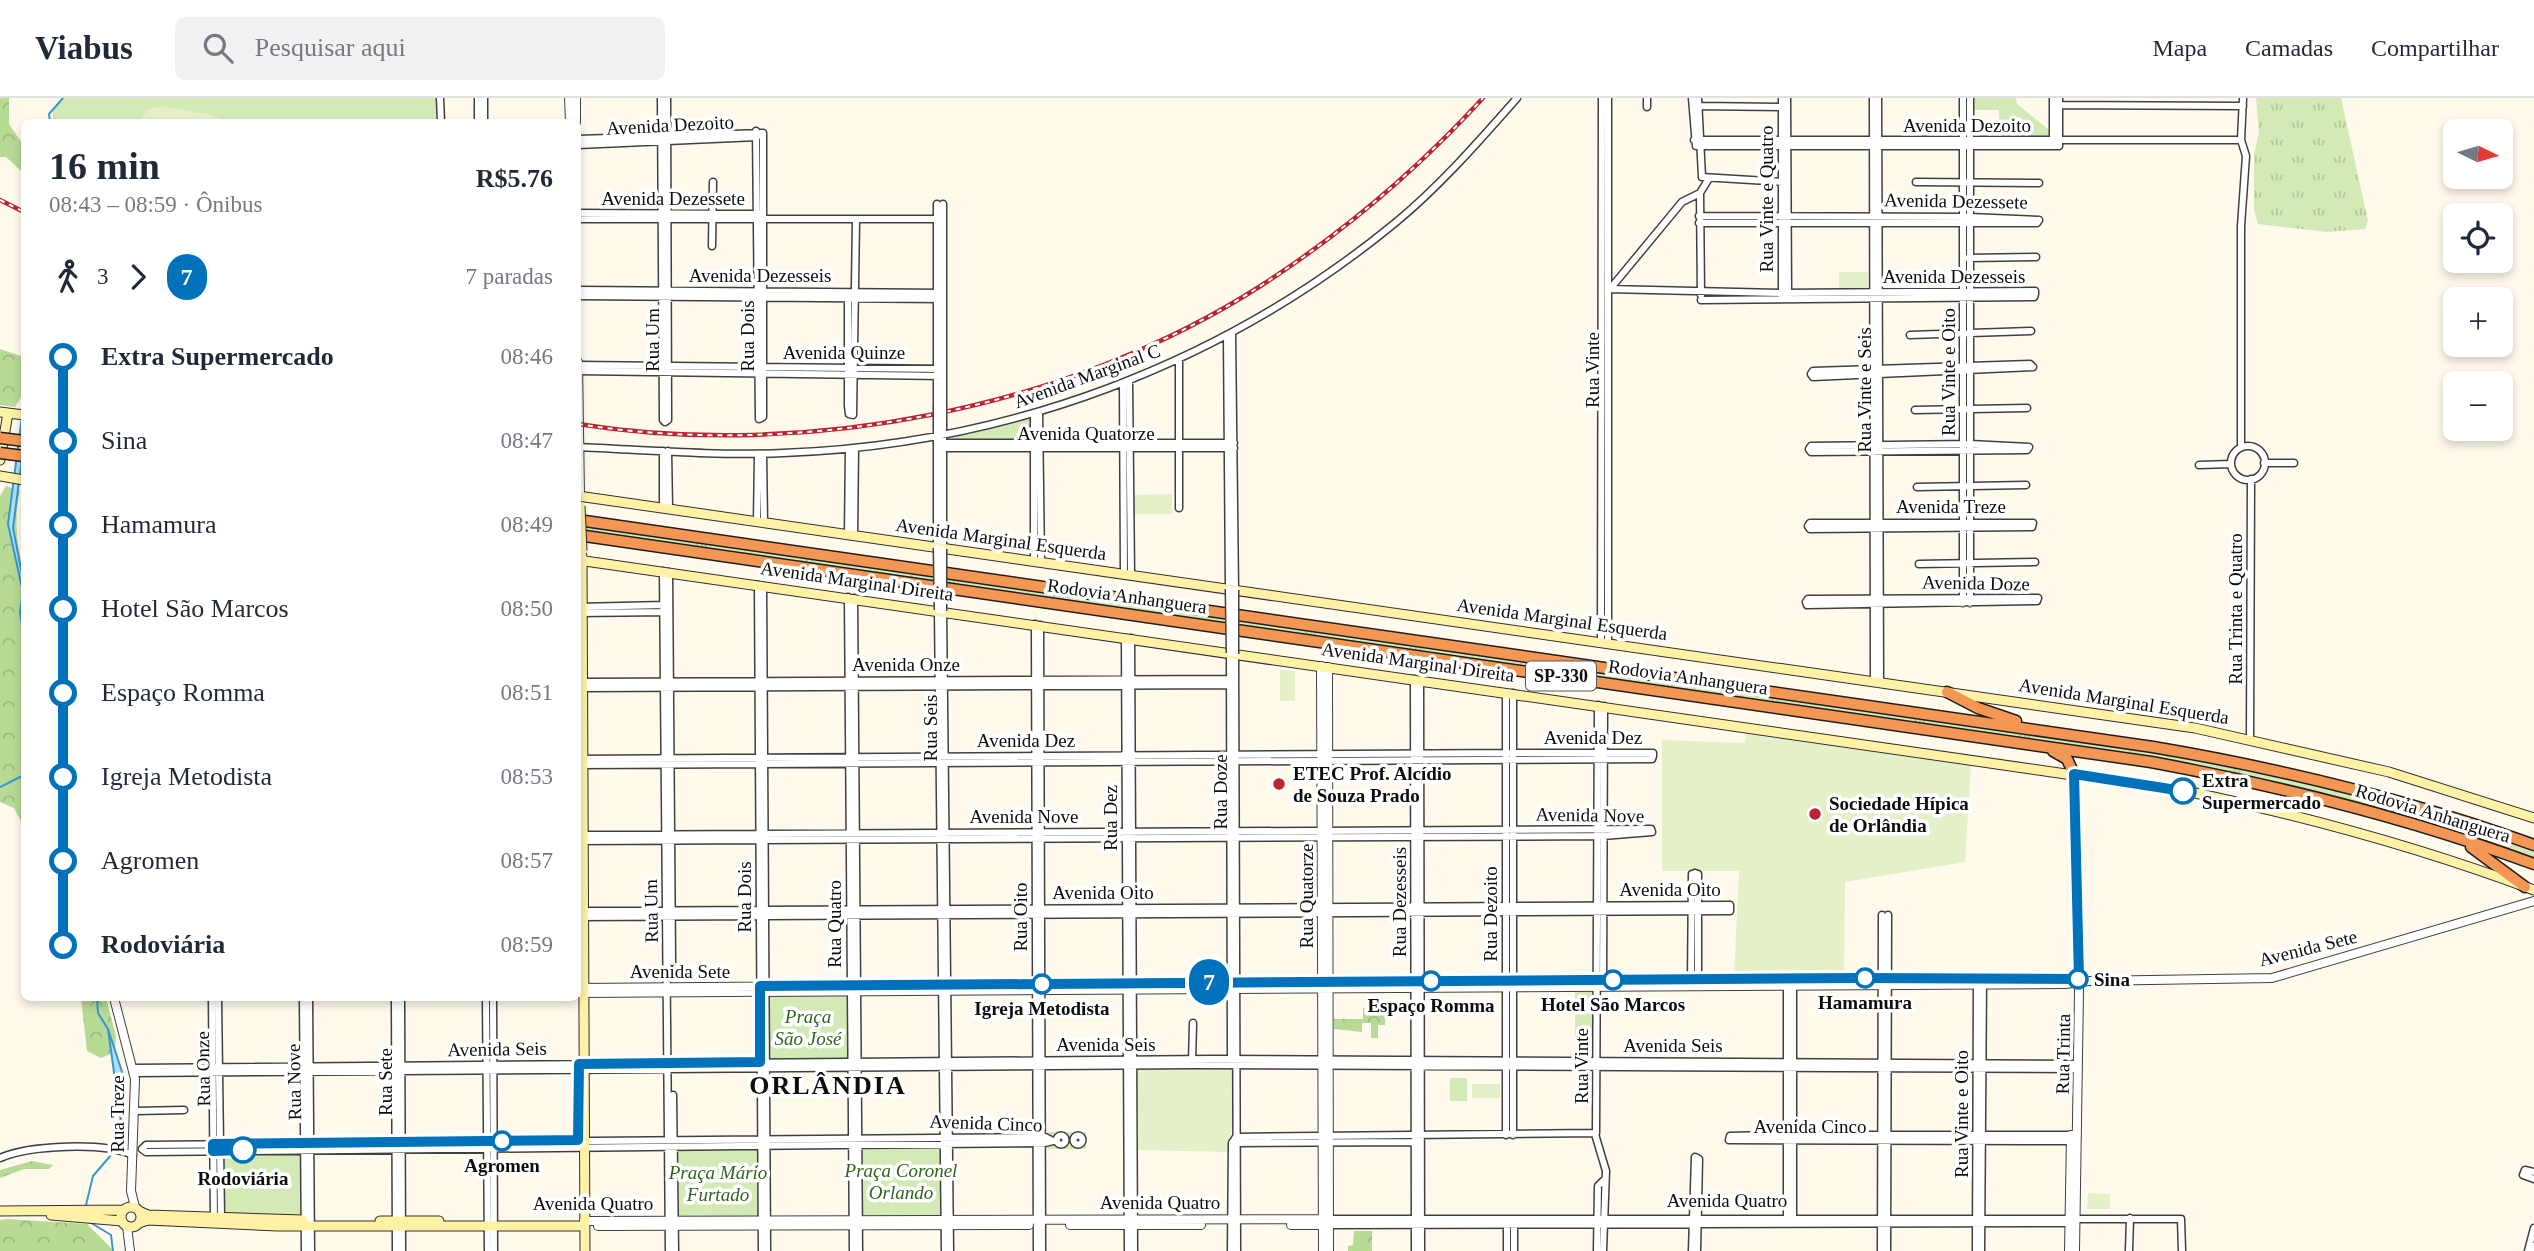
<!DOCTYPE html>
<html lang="pt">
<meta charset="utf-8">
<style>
body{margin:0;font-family:"Times New Roman",serif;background:#f2f2f3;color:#1f2937;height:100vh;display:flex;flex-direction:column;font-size:26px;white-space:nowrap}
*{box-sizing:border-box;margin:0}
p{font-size:23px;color:#747a83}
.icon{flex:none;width:38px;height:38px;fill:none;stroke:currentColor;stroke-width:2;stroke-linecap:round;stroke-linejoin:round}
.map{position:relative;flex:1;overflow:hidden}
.drawer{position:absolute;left:21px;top:21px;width:560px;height:882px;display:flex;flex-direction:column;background:#fff;border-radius:10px;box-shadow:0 4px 10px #0003}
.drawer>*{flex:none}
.badge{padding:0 14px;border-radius:23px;font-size:24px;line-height:46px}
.needle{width:46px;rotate:95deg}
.buttons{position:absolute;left:2443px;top:21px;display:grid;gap:14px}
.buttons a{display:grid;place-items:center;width:70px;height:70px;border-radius:10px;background:#fff;box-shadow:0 4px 10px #0003;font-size:35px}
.map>.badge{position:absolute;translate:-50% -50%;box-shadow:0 0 0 4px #fff}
.legs{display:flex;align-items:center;gap:10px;height:77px;padding:0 28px;font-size:23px}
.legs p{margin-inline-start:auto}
.summary{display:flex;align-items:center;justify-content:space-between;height:119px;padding:0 28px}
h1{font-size:38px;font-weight:700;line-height:52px}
ul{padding:0 28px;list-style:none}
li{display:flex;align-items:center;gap:24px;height:84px;font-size:26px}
li i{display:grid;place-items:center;width:10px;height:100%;margin:0 9px;background:currentColor}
li i::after{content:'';width:18px;height:18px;margin:-9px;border:5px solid;border-radius:50%;background:#fff}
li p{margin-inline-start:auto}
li:first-child i{background:linear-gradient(#0000 50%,currentColor 0)}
li:last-child i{background:linear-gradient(currentColor 50%,#0000 0)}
header{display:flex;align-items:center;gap:42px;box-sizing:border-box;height:98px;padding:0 35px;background:#fff;border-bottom:2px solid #e0e1e3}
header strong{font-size:33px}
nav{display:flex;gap:38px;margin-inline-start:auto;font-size:24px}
.search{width:490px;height:63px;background:#f2f2f3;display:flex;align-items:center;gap:18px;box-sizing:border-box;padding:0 24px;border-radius:10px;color:#747a83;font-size:26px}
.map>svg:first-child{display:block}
</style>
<header>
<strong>Viabus</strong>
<div class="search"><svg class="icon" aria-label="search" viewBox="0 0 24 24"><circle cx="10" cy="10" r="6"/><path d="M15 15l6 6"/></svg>Pesquisar aqui</div>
<nav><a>Mapa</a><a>Camadas</a><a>Compartilhar</a></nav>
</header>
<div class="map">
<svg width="2534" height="1153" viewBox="0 0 2534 1153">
<defs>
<pattern id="grass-tufts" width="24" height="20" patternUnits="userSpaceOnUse" patternTransform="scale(1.75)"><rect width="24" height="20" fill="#d3e9b6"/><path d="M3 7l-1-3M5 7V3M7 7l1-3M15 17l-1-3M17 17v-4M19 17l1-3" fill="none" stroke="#b4c79b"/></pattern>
<pattern id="forest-crowns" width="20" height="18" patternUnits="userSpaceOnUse" patternTransform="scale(1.75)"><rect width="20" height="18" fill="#b7da95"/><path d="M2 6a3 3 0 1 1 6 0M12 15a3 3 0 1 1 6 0" fill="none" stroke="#9cba7f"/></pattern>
</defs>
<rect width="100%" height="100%" fill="#fffaec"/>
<path fill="url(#grass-tufts)" d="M2256,0H2341L2368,123L2365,131L2327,134L2258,126L2254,112V56L2259,34Z
M578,425L2160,652L2339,689L2534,751V763L2286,688L578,434Z"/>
<path fill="url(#forest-crowns)" d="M0,0H9V26L24,48L22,74L6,59H0Z
M0,251L24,259V294L15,309L0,307Z
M6,388L20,393C13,423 18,451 24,480V729L14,710L0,704V398Z
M81,900H106L116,938L115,954L101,960L87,953Z
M1363,910L1385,918V927H1378V940H1371V925H1362V934L1334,931V921H1363Z
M32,1063L53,1067L49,1071H24L0,1080V1072Z
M8,1121L87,1126L114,1153H0V1122Z
M1354,1133H1372V1153H1348V1148L1353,1147Z"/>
<path fill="#d3e9b6" d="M65,0H440V24H53V12Z
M1970,0H2016L2017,6L2053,35V42H2000L1999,12H1970Z
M1032,320V343L950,342L952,340Z
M1575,892H1592V938H1575Z
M850,893L851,963L766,964L765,894Z
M1450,980H1467V1003H1450Z
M1047,1034H1086V1051H1047Z
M943,1045L944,1120L859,1121L858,1046Z
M761,1047V1121H675L674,1048Z
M305,1052V1122L221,1119L219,1053Z"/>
<path fill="#e4f0c8" d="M162,8L212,17L228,24H137L149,11Z
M1839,174H1868V190L1839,191Z
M1172,396V416H1134V397Z
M1280,572L1295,573V603H1280Z
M1746,636L1971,668L1965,764L1845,784L1844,879H1734L1739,773H1662V642L1745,645Z
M1234,970L1231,1054L1135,1052L1136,971Z
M1472,986H1500V1000H1472Z
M2088,1095L2110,1096V1111H2087Z"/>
<path fill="#b1dff6" stroke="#3898cd" stroke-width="2" d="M24,303V345L13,430L23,481L24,540L20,514L23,494L8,426Z
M108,931L124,980L121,1024Z"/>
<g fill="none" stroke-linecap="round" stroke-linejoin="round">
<path stroke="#3898cd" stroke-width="2" d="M50,24L49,16L63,0
M0,689L24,677
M97,900L98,915L108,931
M86,1107L93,1078L118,1049L121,1022
M88,1123L111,1137L113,1153"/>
<g stroke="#404040" stroke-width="9">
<path id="minor" d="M440,0L441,24
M478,0V24
M484,0V24
M661,0L663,322L665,324
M1647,0V9
M1692,0L1696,48H2059V0
M1698,0L1702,79L1784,84
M1782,0V198
M1787,0L1788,199
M1873,0L1874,583
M1878,0L1880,584
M1963,0V505
M1970,0V505
M2053,0V44
M2053,7L2243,8
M1697,8L1782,9
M756,33L759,321
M578,41L763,35V319L759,321
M1694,42H2241
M2241,42L2246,58L2241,128V349
M2241,42L2243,0
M578,47L757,39
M1916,84L2039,85
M943,106V307
M578,115L760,116
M1699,118L1970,119L2039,122
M578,121H943
M1699,125H2037L2039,122
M712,148L713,84
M1968,160L2036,159
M1608,191L1782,195L2035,193V196
M1610,191L1682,104L1700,95
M578,192L943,195
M1701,197L1700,95L1708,82
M578,198L943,201
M848,199V308L849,316L853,317L856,122
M1701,202L2034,199L2035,196
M1232,235L1235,492
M1227,237L1229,491
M1910,237L2031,233
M578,267L943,271
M578,273L943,278
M1811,276L1813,279L2033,269
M1811,276L1813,273L2030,266L2033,269
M1129,283L1131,477
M1123,286L1124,476
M937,308V106
M1915,312L2027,310
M1039,314L1041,465
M1034,316V464
M665,324L668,322L667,0
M937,328V450
M937,345H1234
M2231 365a17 17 0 1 1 34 0a17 17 0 1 1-34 0Z
M578,349C646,352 715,358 783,355C1007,347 1222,267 1395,125C1440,88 1479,43 1517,0
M937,350H1234
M1809,351L1811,354L2027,352L2029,349
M1809,351L1811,348L1970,346L2029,349
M663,353V410
M668,353L669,410
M763,356L764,425
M2264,365H2294
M2199,367L2231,366
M1917,389L2026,387
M1179,410V261
M757,424L758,356
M1808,428L1810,431L2032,429L2033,425
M1808,428L1810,425H2033
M848,437L849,351
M854,438L855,350
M943,451V327
M1919,466L2035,464
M663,473L669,1153
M669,474L672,864
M758,487L762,1153
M763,488L767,1153
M848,499L853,1153
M854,500L859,1153
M1806,504L1807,507L2037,503L2038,500
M1806,504L1808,501L2038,500
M578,509L665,507
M938,512L945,1153
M943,513L950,1153
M578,515L667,514
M1035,526L1037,1153
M1040,527L1042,1153
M1125,540L1128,1153
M1131,540L1134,1153
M1601,544L1602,0
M1608,545V0
M1230,555L1231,962
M1235,556L1237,1153
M1414,581L1415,1153
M1420,582L1421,1153
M578,584L1235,581
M578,590L1235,587
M1513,595V1037
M2250,641L2251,381
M578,661L1512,655H1653V658
M578,667L1652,661L1653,658
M578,737L1651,731L1652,734
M578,743L1603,738L1652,734
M1695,775L1698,776V885
M578,813L1730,807V813L578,819
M1691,883L1692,776L1695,775
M1603,886L1604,608
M1793,886V1123
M212,900L214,1122
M218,900L221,1121
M303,900L305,1153
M309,900L311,1153
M395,900L396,1153
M401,900L402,1153
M486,900L488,1153
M493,900L494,1153
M1192,965L1193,925
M133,970L1213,961L2078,966
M134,975L1193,967L2078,971
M673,997L675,1153
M135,1013L184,1012
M1595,1036L1606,1073L1603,1153
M1506,1037V595
M1056.5 1042a4.5 4.5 0 1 1 9 0a4.5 4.5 0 1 1-9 0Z
M1073.5 1042a4.5 4.5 0 1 1 9 0a4.5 4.5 0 1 1-9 0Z
M1729,1042L2075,1043
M1729,1042L1730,1038L1768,1037H2071
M1234,1045L1416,1044
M142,1051L146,1054L1045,1045L1057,1042
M142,1051L146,1047L1045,1039L1051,1042
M0,1060C30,1047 104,1044 133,1057
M2534,1074L2525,1072L2523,1077L2534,1081
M1787,1120V886
M1329,1121H2181L2182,1153
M1329,1127L2072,1125
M1231,1153L1232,1045L1236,1039L1596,1035L1598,607
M1507,1153V1126
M1514,1153V1123
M1597,1153L1598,1088L1605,1081
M1692,1153L1695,1059L1699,1061L1697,1153
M1881,1153L1882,817
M1887,1153L1888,817
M1976,1153L1977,885
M1981,1153L1983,882
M2129,1153L2130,1120
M2528,1153L2534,1130
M2533,1153L2534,1148"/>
</g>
<g stroke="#404040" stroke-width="10">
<path id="tertiary" d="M569,0L570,24
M576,0V24
M578,264L580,398
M1321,568L1323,1153
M1328,569L1329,1153
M2074,676L2079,893L2075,1153
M578,890L1855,880L2077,881
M578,895L2065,886L2089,883L2272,880L2534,803
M114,900L135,981L131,1093L135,1109
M584,1123L1329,1121
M1070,1127H1201
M1291,1127H1329
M127,1128L130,1153
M598,1128L1029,1127
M2069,1153L2071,1037H2077"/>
</g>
<g stroke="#2f2f2f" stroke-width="11">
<path id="secondary" d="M0,314L24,317
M0,362L8,315
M0,378L24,382
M578,398L2195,630L2389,674L2534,720
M582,458L585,1153
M578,462L2191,694C2308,719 2422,750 2534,792
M121 1119a10 10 0 1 1 20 0a10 10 0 1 1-20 0Z
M0,1113L123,1112
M139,1113L148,1117L303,1122
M51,1117L122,1123
M380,1123H439
M139,1125L148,1122L278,1128H584"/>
</g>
<g stroke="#1e1e1e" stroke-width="13">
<path id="motorway" d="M578,422L2153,649C2283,671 2410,702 2534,747
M578,437L2151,664C2281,688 2409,720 2534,766
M1947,594L1978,610L2016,623
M2053,653L2067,661L2074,676
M2471,749L2525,789"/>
</g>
<use href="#minor" stroke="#fff" stroke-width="6"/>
<use href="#tertiary" stroke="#fff" stroke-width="8"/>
<use href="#secondary" stroke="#fff2a7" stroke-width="9"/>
<use href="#motorway" stroke="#f59754" stroke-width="10"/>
<g stroke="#bd2432" stroke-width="4.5">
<path id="rail" d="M0,102L24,114
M578,326C803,362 1070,311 1262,187C1344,134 1418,71 1483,0"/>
</g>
<use href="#rail" stroke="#fff" stroke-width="2" stroke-dasharray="5" stroke-linecap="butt"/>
<g stroke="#404040" stroke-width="9" stroke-linecap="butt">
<path id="minor-bridge" d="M943,327V307
M937,328V308
M937,450L938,512
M943,451V513
M1229,491L1230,555
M1235,492V556"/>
</g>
<g stroke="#2f2f2f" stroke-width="11" stroke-linecap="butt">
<path id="secondary-bridge" d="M580,408L582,453"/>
</g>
<g stroke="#1e1e1e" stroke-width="13" stroke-linecap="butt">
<path id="motorway-bridge" d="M0,340L24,343
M0,355L24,358"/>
</g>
<use href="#minor-bridge" stroke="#fff" stroke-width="6"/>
<use href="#secondary-bridge" stroke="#fff2a7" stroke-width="9"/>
<use href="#motorway-bridge" stroke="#f59754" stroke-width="10"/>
</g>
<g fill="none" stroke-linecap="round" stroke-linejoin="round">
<g stroke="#fff" stroke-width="16">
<path id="line-1" d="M243,1052L213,1053V1046L578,1042L579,966L760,964V888L1855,880L2079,881L2074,676L2183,693"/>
</g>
<use href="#line-1" stroke="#0072bc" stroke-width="10"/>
</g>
<g fill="#bd2432" stroke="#fff" stroke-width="2.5">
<circle cx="1279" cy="686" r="7"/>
<circle cx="1815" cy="716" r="7"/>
</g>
<g fill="#fff" stroke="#0072bc" stroke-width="3.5">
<circle cx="2183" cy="693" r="12"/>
<circle cx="1865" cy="880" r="9"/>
<circle cx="2078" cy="881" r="9"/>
<circle cx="1613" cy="882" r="9"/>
<circle cx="1431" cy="883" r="9"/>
<circle cx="1042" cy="886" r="9"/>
<circle cx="502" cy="1043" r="9"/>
<circle cx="243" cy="1052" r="12"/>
</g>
<g text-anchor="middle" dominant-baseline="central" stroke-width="7" stroke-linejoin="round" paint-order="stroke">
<rect fill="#fff" stroke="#565656" stroke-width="2" x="1526" y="563.5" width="70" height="29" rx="5"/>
<g font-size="18" font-weight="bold" fill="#0d0d0d">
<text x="1561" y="578">SP-330</text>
</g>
<g font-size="19" fill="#0d0d0d" stroke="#fff">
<text transform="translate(670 27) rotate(-3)">Avenida Dezoito</text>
<text x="1967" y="27">Avenida Dezoito</text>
<text x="673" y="100">Avenida Dezessete</text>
<text transform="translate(1766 101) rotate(-90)">Rua Vinte e Quatro</text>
<text transform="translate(1956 103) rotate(1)">Avenida Dezessete</text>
<text x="760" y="177">Avenida Dezesseis</text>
<text x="1954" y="178">Avenida Dezesseis</text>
<text transform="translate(747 238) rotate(-90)">Rua Dois</text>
<text transform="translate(652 242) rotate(-90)">Rua Um</text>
<text x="844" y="254">Avenida Quinze</text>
<text transform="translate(1592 272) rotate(-90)">Rua Vinte</text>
<text transform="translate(1948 274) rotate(-90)">Rua Vinte e Oito</text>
<text transform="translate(1087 278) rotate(-20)">Avenida Marginal C</text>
<text transform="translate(1864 292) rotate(-90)">Rua Vinte e Seis</text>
<text x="1086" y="335">Avenida Quatorze</text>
<text x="1951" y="408">Avenida Treze</text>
<text transform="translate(1001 441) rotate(8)">Avenida Marginal Esquerda</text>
<text transform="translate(857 483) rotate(8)">Avenida Marginal Direita</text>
<text transform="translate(1976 485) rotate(1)">Avenida Doze</text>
<text transform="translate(1127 498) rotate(8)">Rodovia Anhanguera</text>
<text transform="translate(2235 511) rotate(-90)">Rua Trinta e Quatro</text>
<text transform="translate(1562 521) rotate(8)">Avenida Marginal Esquerda</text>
<text transform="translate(1418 564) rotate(8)">Avenida Marginal Direita</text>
<text x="906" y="566">Avenida Onze</text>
<text transform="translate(1688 579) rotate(8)">Rodovia Anhanguera</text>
<text transform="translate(2124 603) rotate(9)">Avenida Marginal Esquerda</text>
<text transform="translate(930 630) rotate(-90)">Rua Seis</text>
<text x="1593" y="639">Avenida Dez</text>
<text x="1026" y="642">Avenida Dez</text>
<text transform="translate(1220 694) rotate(-90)">Rua Doze</text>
<text transform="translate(2433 715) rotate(17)">Rodovia Anhanguera</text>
<text transform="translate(1590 717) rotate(1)">Avenida Nove</text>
<text x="1024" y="718">Avenida Nove</text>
<text transform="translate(1110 720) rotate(-90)">Rua Dez</text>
<text x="1670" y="791">Avenida Oito</text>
<text x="1103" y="794">Avenida Oito</text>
<text transform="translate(1306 798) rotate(-90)">Rua Quatorze</text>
<text transform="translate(744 799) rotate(-90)">Rua Dois</text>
<text transform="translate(1399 804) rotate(-90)">Rua Dezesseis</text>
<text transform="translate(651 813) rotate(-91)">Rua Um</text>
<text transform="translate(1490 816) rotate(-90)">Rua Dezoito</text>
<text transform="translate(1020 819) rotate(-90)">Rua Oito</text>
<text transform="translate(834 826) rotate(-90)">Rua Quatro</text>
<text transform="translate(2308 850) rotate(-14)">Avenida Sete</text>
<text x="680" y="873">Avenida Sete</text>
<text x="1106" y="946">Avenida Seis</text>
<text x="1673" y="947">Avenida Seis</text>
<text transform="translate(497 951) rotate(-1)">Avenida Seis</text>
<text transform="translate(2063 956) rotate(-89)">Rua Trinta</text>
<text transform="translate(1581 968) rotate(-90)">Rua Vinte</text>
<text transform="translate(203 971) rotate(-91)">Rua Onze</text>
<text transform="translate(294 984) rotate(-91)">Rua Nove</text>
<text transform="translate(385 984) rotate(-90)">Rua Sete</text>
<text transform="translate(117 1016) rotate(-90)">Rua Treze</text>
<text transform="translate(1961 1016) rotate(-90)">Rua Vinte e Oito</text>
<text transform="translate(986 1025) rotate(2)">Avenida Cinco</text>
<text x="1810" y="1028">Avenida Cinco</text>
<text x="1727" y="1102">Avenida Quatro</text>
<text x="1160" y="1104">Avenida Quatro</text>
<text x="593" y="1105">Avenida Quatro</text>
</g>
<g font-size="19" font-weight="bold" fill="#0d0d0d" stroke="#fff" text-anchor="start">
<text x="1293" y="675">ETEC Prof. Alcídio<tspan x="1293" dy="22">de Souza Prado</tspan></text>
<text x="1829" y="705">Sociedade Hípica<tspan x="1829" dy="22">de Orlândia</tspan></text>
</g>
<g font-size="19" font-weight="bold" fill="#0d0d0d" stroke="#fff">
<text x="2202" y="682" text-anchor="start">Extra<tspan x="2202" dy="22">Supermercado</tspan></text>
<text x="2094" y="881" text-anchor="start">Sina</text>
<text x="1865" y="904">Hamamura</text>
<text x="1613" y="906">Hotel São Marcos</text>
<text x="1431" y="907">Espaço Romma</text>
<text x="1042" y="910">Igreja Metodista</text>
<text x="502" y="1067">Agromen</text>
<text x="243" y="1080">Rodoviária</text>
</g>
<g font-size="19" font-style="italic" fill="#2f641d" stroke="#fff">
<text x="808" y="918">Praça<tspan x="808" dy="22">São José</tspan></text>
<text x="901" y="1072">Praça Coronel<tspan x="901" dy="22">Orlando</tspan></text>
<text x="718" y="1074">Praça Mário<tspan x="718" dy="22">Furtado</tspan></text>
</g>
<g font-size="26" font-weight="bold" letter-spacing="2" fill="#0d0d0d" stroke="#fff">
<text x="828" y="987">ORLÂNDIA</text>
</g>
</g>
</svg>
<div class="buttons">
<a><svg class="needle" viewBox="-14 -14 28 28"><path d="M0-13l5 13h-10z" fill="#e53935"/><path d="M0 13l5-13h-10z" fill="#747a83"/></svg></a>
<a><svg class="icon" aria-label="locate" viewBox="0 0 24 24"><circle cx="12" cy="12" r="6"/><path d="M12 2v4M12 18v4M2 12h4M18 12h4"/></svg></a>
<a>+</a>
<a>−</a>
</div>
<b class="badge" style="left:1209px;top:884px;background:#0072bc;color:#fff">7</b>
<section class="drawer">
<div class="summary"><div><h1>16 min</h1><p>08:43 – 08:59 · Ônibus</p></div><b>R$5.76</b></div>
<div class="legs"><svg class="icon" aria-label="walk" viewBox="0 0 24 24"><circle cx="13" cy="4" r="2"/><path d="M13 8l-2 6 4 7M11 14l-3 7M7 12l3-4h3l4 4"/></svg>3<svg class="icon" aria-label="forward" viewBox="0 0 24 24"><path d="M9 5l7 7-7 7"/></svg><b class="badge" style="background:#0072bc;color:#fff">7</b><p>7 paradas</p></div>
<ul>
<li><i style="color:#0072bc"></i><b>Extra Supermercado</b><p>08:46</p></li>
<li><i style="color:#0072bc"></i><span>Sina</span><p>08:47</p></li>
<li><i style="color:#0072bc"></i><span>Hamamura</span><p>08:49</p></li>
<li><i style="color:#0072bc"></i><span>Hotel São Marcos</span><p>08:50</p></li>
<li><i style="color:#0072bc"></i><span>Espaço Romma</span><p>08:51</p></li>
<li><i style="color:#0072bc"></i><span>Igreja Metodista</span><p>08:53</p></li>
<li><i style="color:#0072bc"></i><span>Agromen</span><p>08:57</p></li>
<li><i style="color:#0072bc"></i><b>Rodoviária</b><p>08:59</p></li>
</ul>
</section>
</div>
